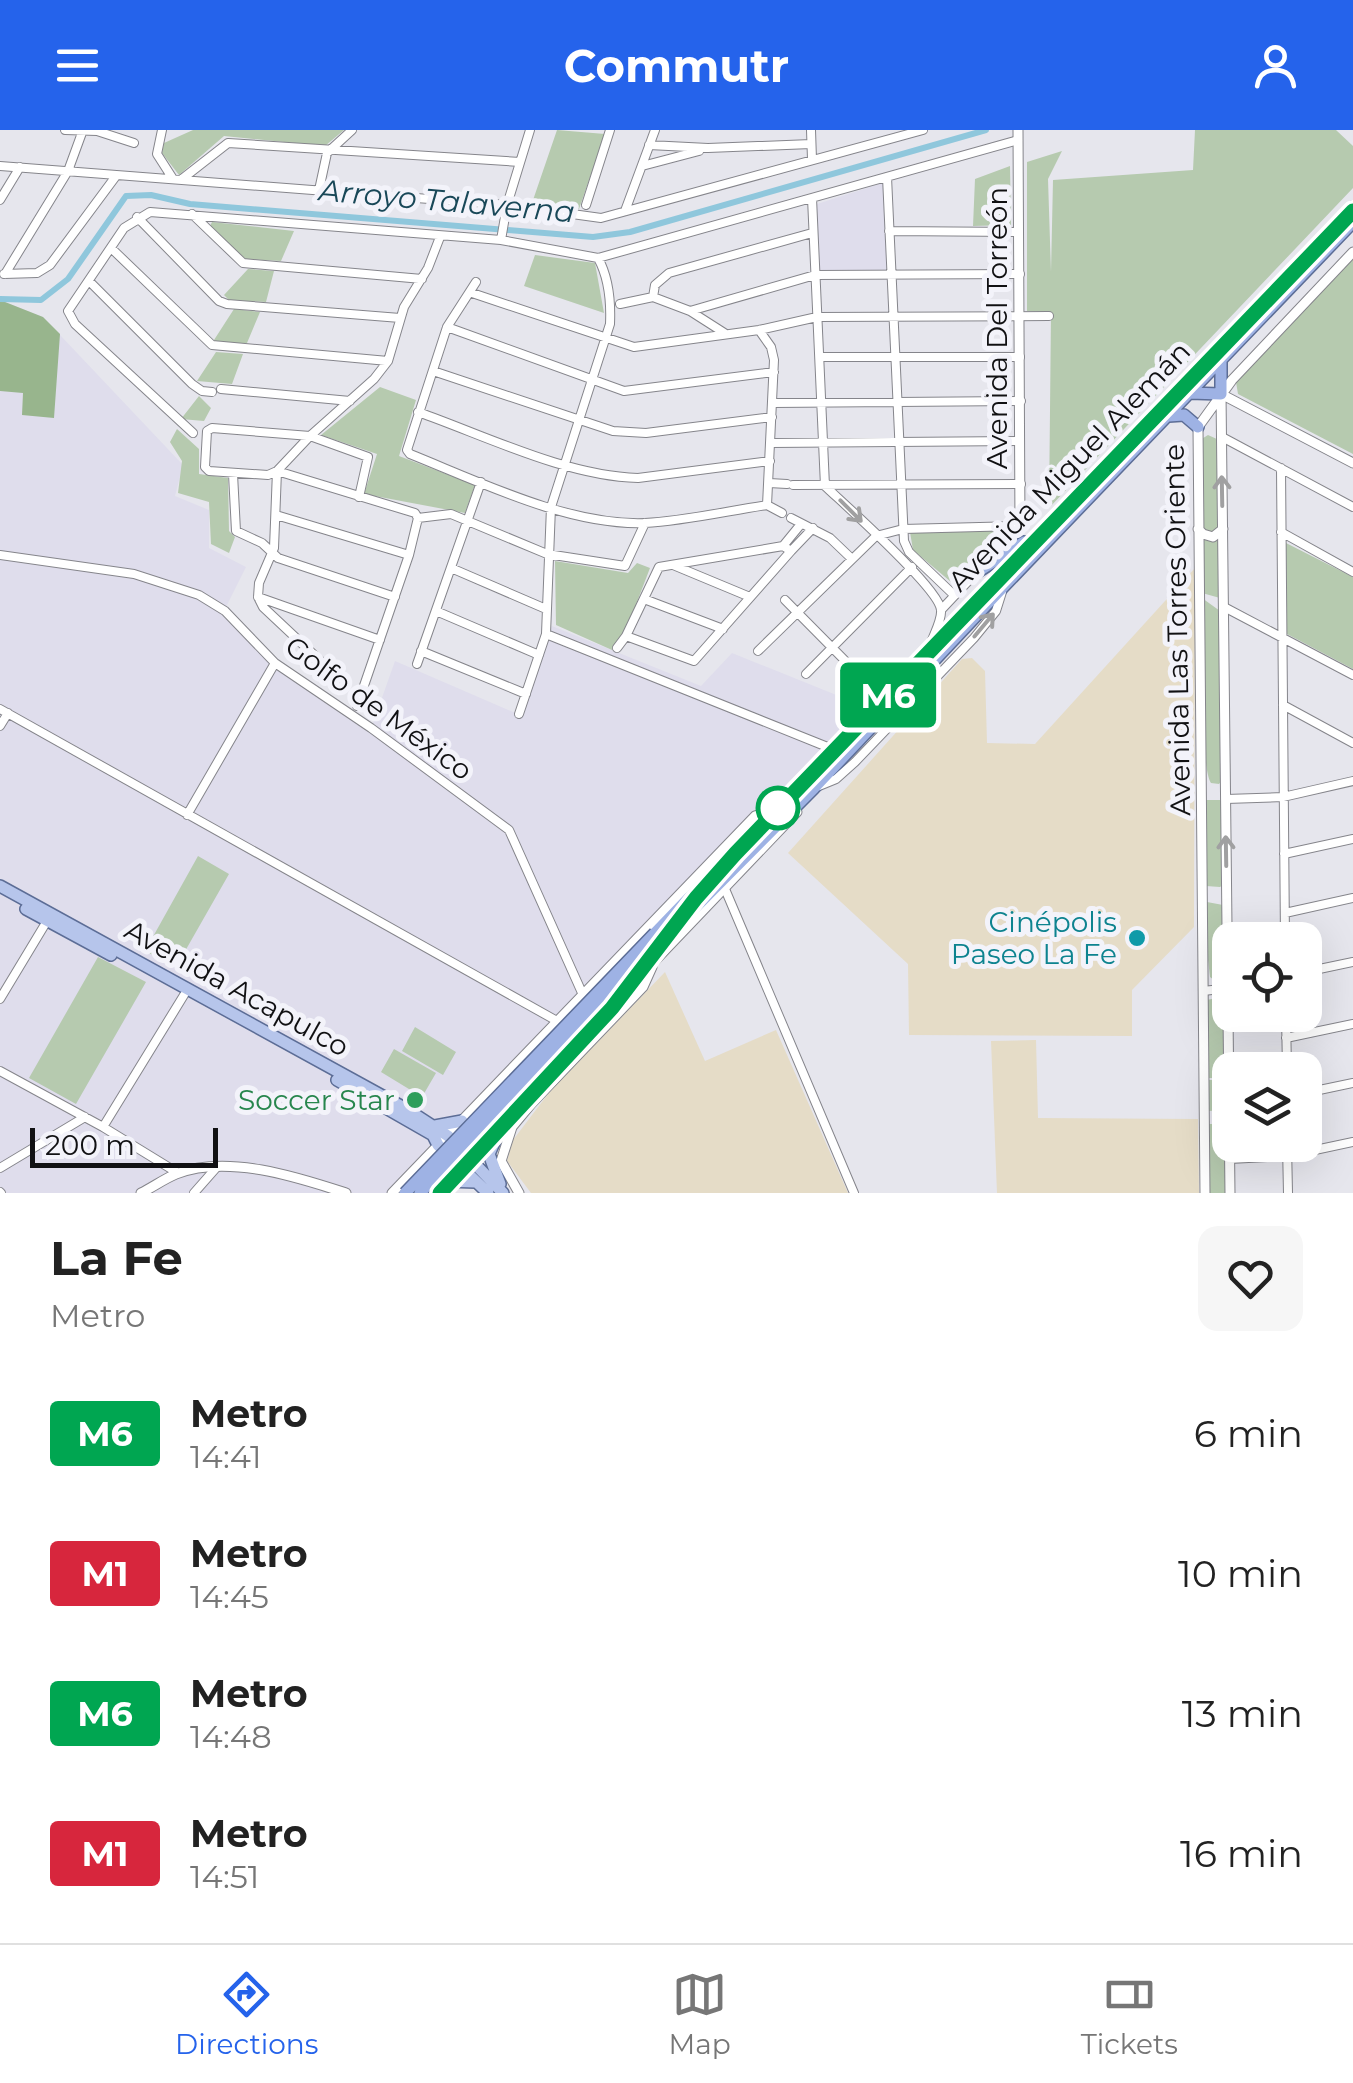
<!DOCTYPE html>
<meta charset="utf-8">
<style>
body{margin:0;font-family:Montserrat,sans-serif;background:#f6f6f6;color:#222;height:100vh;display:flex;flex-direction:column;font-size:38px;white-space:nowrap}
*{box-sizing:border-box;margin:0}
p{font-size:32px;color:#767676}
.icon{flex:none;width:55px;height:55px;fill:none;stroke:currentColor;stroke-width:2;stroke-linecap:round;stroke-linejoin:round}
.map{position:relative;height:1063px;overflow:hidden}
.side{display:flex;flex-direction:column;background:#fff;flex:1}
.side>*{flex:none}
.badge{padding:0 20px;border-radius:8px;font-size:35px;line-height:65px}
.controls{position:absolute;left:1212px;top:792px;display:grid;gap:20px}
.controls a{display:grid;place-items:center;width:110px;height:110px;border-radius:20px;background:#fff;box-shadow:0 10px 40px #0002;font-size:50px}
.scale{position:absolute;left:30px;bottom:25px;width:188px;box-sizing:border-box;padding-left:10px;border:5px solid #111113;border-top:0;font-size:28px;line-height:35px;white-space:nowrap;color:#111113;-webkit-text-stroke:8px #f3f3fa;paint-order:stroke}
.map>.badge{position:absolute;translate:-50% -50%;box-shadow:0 0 0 5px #fff}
.round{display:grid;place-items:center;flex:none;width:105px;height:105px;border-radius:20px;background:#f6f6f6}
.headline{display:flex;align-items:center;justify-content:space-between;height:170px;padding:0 50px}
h1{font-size:48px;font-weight:700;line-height:75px}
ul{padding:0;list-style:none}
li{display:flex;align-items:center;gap:30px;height:140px;padding:0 50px}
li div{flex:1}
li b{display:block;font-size:38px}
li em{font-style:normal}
li .badge{min-width:110px;font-weight:700;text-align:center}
header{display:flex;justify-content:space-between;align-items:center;height:130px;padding:0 50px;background:#2563eb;color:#fff;font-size:45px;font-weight:700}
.tabs{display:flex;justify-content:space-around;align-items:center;height:140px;border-top:2px solid #e0e0e0;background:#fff;font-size:28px;color:#767676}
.tabs a{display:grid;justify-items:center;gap:5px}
.tabs .current{color:#2563eb}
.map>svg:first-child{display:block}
</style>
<header><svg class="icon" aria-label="menu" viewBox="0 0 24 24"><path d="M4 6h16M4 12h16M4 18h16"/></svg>Commutr<svg class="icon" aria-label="person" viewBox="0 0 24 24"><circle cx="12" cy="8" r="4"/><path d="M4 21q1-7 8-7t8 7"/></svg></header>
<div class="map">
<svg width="1353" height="1063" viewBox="0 0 1353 1063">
<rect width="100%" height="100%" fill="#e6e6ed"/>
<path fill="#e5dcc7" d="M1195,438L1194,797L1132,860V906L909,905L908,834L788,723L962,529L972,528L985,541L987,613L1035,614Z
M665,842L705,931L776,900L848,1063H531L507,1031L513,1010L548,964Z
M1036,910L1038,988L1198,989L1199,1063H997L991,911Z"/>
<path fill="#dfddec" d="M883,53L887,141L818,143L817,74Z
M0,170L43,187L183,335L175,366L209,380V418L246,437L222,485L265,528L372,596L395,531L520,585L552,496L701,556L732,523L876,581L412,1063H0Z"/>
<path fill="#b6caaf" d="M193,0H344L325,16L224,6L179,45L162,23L164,13Z
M557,0L605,4L579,79L532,73Z
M1195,0H1336L1353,16V58L1049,378L1051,182L1027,181V32L1062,21L1048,49L1051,142L1053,50L1193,40Z
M1010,36L1011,95L973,96L975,49Z
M212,92L294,101L281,131L243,129L210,96Z
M535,125L595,133L604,183L524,156Z
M1353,128V324L1238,264L1236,252Z
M248,139L274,141L266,172L229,170L224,165Z
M234,179L260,182L247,213H215L214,210Z
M216,222L243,224L232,254L197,251Z
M380,257L416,270L399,326L475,355L465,383L364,364L377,324L321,305Z
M199,266L211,278L204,291L181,289Z
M177,299L199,319V344L228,348L229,401L235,407L229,423L211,414L209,372L178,363L182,331L170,312Z
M1208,305L1219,310L1220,398L1211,404L1203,401L1200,310Z
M1012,400L957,457L913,420L910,402Z
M1202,409H1220V468L1202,463Z
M1286,413L1353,447V539L1287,504Z
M555,431L628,443L637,433L650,438L624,506L612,520L556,495Z
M1202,468L1220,481L1222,650L1219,654L1211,653C1199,635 1203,499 1202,468Z
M1206,670H1220L1223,674V755L1220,757L1206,756Z
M198,726L229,744L176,837L145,821Z
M1207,772L1223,775L1224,850L1218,853L1210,847L1206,812Z
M98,827L146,852L76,974L29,948Z
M1225,866V948H1207V870Z
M415,897L456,922L443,945L402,921Z
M394,919L436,943L422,967L381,942Z
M1209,950H1223L1224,980L1209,981Z
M1209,994H1225L1227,1063H1208Z"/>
<path fill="#98b58d" d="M0,170L43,187L60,204L54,288L22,285L23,263L0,261Z"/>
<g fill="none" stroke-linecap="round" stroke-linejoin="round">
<path stroke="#8fc7dc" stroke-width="6" d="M0,169L41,170L68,149L126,66L151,65L190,74L593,107L630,102L986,0"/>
<g stroke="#85858b" stroke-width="10">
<path id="minor" d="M65,0L97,1L134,13
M162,0L157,24L173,49
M811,0L812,29
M649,15L708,18L811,14
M0,36L507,75L601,88L923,0
M642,36L699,21
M887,47L904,411L909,422L954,465
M182,49L228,13L520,32
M319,60L327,23L352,0
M812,68L825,356C845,375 939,458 941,480C942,489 935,502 932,510
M0,70L20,37
M586,75L610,0
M625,81L655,0
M192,84L243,133L422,149
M137,87L219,171L227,174L400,188
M889,101L1018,102
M501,110L507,75L530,0
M111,118L212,215L388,231
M4,144L37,143L50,135L116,46
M5,144L68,41L83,0
M89,151L192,254L202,261L212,262
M476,152L447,197L407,320L410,324C480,352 569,396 645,393C685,391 727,381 767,375L782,383
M472,163L634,217L759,200L817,187L1049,186
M653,167L655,155L669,143L812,103
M653,167L690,181L726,204
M620,174L653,167
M690,181L815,145L1020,144
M447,197L624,261L774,242
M759,200L771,217L774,230L767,375
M820,227H1020
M433,241L613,301L646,303L772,287
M221,259L350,271
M773,273L1021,271
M418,282C486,306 566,346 638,348L770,331
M193,303L75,194L68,181L124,98L150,82L501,110L598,128L1018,10
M1222,307L1353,377
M771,313L1020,311
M1281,338L1285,810
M233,344L236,401L262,413L278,428L395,467
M769,353L787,354
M793,355L1021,354
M359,367L368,327L310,306L212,298L207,301L205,337L209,341L268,345L277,341L415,383L418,388L451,384L547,424L625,436L645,393
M276,385L409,425
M791,388L830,408L852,429
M1281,402L1353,442
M783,416L801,394
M791,421L813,398
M0,425L134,444L199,465L225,481L275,533L371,598L509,700L583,865
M673,435L750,467
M451,438L546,479
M258,467L259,453L274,418L277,341L310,306L374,249L388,231L404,177L428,138L440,107
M258,467L380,510
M258,467L263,477L329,539
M644,469L723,499
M785,470L881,567
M1224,477L1353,545
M941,480L1020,396
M436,481L539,525
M546,504L830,618
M626,506L694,531L791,421L783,416
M617,518L626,506L659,437L783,416
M421,521L526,564
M758,521L876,406L903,399L1020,396
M417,534L481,352
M806,544L912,437
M1283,575L1353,613
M357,576L409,425L418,388
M0,579L557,891
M519,584L546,504L551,377L610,194C611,172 609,148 598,128
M0,596L8,583
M814,658L836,649L855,632L974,508L996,481L1002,462
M1226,669L1283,667L1353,651
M187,685L275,533
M1284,724L1353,709
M725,759L854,1063
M1285,783L1353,768
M1305,842L1353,832
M1203,861L1230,858
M0,869L47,791
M1286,885L1287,940
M1286,908L1353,894
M0,941L103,997L178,1043
M1305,963L1353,953
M103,997L184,865
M1287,1015L1288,1063
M1230,1029L1287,1026L1353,1012
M0,1038L85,987
M0,1062L1,1063
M194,1063L216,1038"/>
</g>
<g stroke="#85858b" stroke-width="11">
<path id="tertiary" d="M1018,0L1020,396
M1221,264L1230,1063
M1221,264L1353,333
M1198,399L1203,404L1213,407L1223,399
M141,1063C153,1057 164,1049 176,1044C227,1024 297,1047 346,1063
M392,1063L755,686L770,681
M433,1063L797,682
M519,1063L501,1031L512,997L531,974L643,857L652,837
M1205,1063L1198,297L1232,250L1353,122"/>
</g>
<g stroke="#5c6d96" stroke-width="14">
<path id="primary" d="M0,756L408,980L448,1006L503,1063
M26,779L111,825
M337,950L433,1005L438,1015L488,1063
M435,996L462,991
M445,1051L475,1052
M500,1054L489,1024L506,986"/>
</g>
<g stroke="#5c6d96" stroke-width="14">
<path id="trunk" d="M1190,263L1221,264V232
M1169,286L1184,285L1198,297
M979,441L1024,412
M912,553L934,548
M655,803L1353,77
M663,810L814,658L1005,455L1353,92"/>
</g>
<use href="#minor" stroke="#fff" stroke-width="8"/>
<use href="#tertiary" stroke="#fff" stroke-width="9"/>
<use href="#primary" stroke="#b6c5eb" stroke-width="11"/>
<use href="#trunk" stroke="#9eb2e4" stroke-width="11"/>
<g stroke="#29292c" stroke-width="6">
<path id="rail" d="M440,1063L612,878L695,768L735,724L1353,81"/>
</g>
<use href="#rail" stroke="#f3f3fa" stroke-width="2.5" stroke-dasharray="8" stroke-linecap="butt"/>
<g stroke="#5c6d96" stroke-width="14" stroke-linecap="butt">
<path id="trunk-bridge" d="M405,1063L655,803
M420,1063L663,810"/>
</g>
<use href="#trunk-bridge" stroke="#9eb2e4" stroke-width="11"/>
</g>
<defs><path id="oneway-shaft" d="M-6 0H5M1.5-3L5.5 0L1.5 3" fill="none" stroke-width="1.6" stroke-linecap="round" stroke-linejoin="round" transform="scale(2.5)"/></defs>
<g stroke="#a0a0a1">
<use href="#oneway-shaft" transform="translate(1222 361) rotate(-91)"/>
<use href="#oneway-shaft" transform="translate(851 381) rotate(45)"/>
<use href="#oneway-shaft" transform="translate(984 495) rotate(-50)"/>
<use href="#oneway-shaft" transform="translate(1226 721) rotate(-91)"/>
</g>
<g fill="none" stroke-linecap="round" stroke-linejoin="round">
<g stroke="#fff" stroke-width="22">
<path id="line" d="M440,1063L612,878L696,768L735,724L1353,81"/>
</g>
<use href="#line" stroke="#00a651" stroke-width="15"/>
</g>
<circle fill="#fff" stroke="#00a651" stroke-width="5" cx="778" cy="678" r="20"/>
<circle fill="#0f9aa8" stroke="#f3f3fa" stroke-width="4" cx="1137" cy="808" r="10"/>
<circle fill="#2e9e5b" stroke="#f3f3fa" stroke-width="4" cx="415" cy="970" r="10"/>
<g text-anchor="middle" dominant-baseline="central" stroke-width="10" stroke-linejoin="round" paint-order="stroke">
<g font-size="28" fill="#111113" stroke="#f3f3fa">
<text transform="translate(997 198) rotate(-90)">Avenida Del Torreón</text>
<text transform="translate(1069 336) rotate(-46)">Avenida Miguel Alemán</text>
<text transform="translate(1177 500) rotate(-91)">Avenida Las Torres Oriente</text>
<text transform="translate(379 578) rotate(36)">Golfo de México</text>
<text transform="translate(237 858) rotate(29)">Avenida Acapulco</text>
</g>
<g font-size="28" fill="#0d838f" stroke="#f3f3fa" text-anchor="end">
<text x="1117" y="792">Cinépolis<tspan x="1117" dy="32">Paseo La Fe</tspan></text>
</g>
<g font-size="28" fill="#27864d" stroke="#f3f3fa" text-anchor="end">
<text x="395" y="970">Soccer Star</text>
</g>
<g font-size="30" font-style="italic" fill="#194858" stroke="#f3f3fa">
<text transform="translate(447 71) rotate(5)">Arroyo Talaverna</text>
</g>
</g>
</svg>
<div class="controls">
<a><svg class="icon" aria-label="locate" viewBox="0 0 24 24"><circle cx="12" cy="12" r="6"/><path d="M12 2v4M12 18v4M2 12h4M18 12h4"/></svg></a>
<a><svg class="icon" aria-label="layers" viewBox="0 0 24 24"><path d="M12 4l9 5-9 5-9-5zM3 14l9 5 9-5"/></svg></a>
</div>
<div class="scale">200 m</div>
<b class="badge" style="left:888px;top:565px;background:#00a651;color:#fff">M6</b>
</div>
<section class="side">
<div class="headline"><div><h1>La Fe</h1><p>Metro</p></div><a class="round"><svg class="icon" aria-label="heart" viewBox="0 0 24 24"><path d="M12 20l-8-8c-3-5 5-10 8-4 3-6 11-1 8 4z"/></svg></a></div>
<ul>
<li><span class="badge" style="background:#00a651;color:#fff">M6</span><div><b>Metro</b><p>14:41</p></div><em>6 min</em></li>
<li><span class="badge" style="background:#d7263d;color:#fff">M1</span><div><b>Metro</b><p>14:45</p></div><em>10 min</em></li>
<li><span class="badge" style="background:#00a651;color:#fff">M6</span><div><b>Metro</b><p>14:48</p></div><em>13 min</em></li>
<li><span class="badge" style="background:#d7263d;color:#fff">M1</span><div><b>Metro</b><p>14:51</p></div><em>16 min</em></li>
</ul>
</section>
<nav class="tabs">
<a class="current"><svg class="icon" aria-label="directions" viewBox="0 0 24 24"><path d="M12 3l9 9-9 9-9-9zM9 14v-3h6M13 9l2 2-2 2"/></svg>Directions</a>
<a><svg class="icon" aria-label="map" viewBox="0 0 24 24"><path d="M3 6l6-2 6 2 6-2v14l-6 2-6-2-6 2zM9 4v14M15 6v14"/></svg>Map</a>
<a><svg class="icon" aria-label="tickets" viewBox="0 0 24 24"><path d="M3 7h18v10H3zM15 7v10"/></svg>Tickets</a>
</nav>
